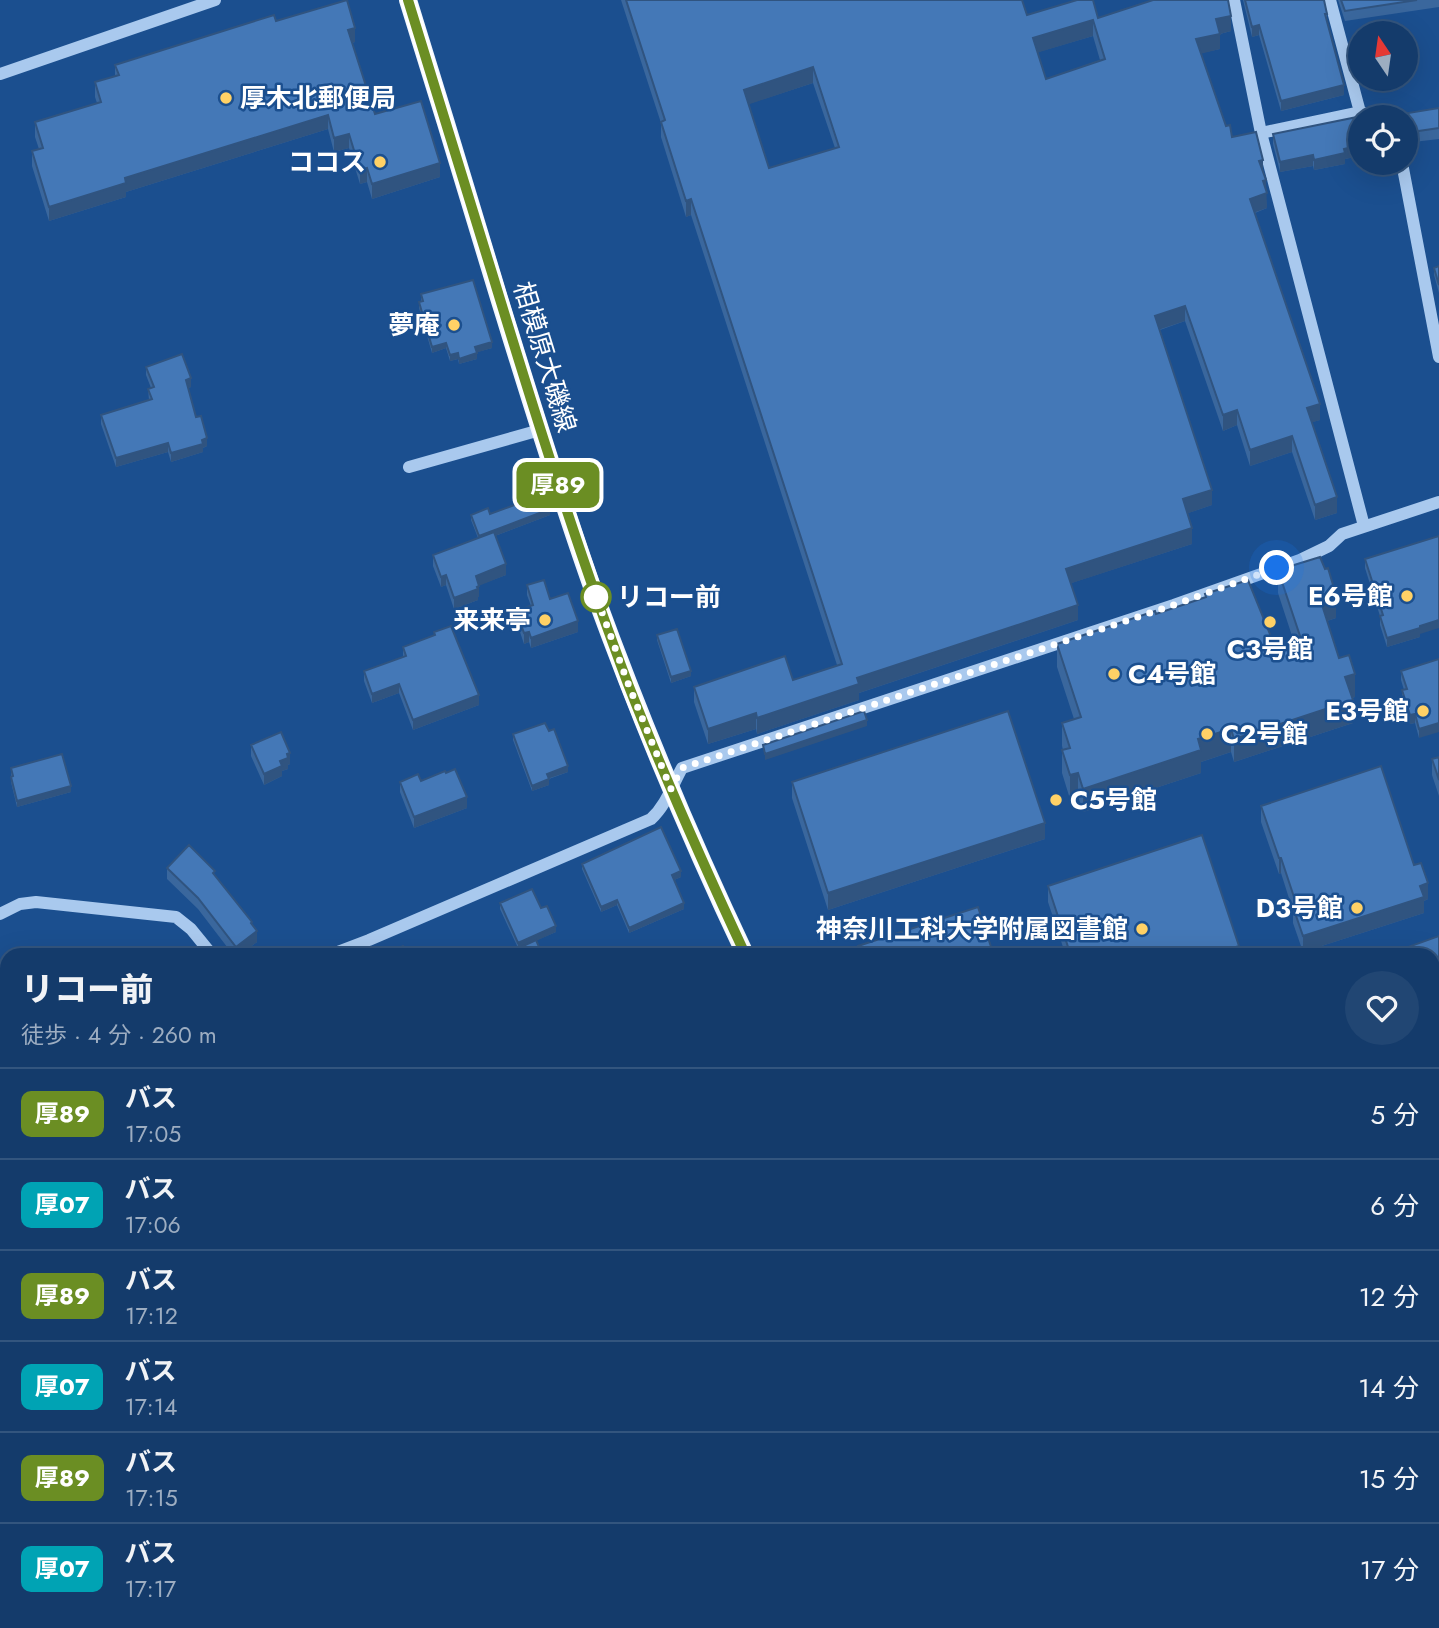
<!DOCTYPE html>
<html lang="ja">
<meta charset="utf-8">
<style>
body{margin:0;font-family:Jost,"Noto Sans JP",sans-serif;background:#214673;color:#f1f3f6;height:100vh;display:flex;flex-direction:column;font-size:26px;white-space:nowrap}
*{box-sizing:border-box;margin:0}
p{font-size:23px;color:#9dadc1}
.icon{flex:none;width:38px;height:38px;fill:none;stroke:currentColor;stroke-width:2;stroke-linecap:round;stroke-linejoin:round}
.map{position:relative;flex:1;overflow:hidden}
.sheet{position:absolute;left:0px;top:948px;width:1440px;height:681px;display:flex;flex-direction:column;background:#143b6b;border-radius:21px 21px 0 0;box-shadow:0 7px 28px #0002,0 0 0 2px #33557e}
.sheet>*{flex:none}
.badge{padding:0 14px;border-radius:10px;font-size:24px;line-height:46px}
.needle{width:46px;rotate:347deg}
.controls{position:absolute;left:1348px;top:21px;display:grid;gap:14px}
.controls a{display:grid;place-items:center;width:70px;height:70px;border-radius:50%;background:#143b6b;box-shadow:0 7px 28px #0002,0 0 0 2px #33557e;font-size:35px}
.you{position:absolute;width:35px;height:35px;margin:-18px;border:5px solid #fff;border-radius:50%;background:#1a73e8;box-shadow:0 0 0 10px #1a73e833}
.map>.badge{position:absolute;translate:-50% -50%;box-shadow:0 0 0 4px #fff}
.round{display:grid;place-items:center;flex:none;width:74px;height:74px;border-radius:37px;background:#214673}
.head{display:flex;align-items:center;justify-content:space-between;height:119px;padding:0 21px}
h1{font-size:33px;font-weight:800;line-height:52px}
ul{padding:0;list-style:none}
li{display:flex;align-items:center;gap:21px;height:91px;padding:0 21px;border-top:2px solid #33557e}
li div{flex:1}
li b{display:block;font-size:26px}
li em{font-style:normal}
li .badge{min-width:77px;font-weight:700;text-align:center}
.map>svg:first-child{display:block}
</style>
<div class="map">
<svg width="1439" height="1628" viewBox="0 0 1439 1628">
<rect width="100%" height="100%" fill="#1b4f8f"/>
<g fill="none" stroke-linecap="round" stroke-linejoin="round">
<path stroke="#a9c9ee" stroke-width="12" d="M1234,0L1261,133L1364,526
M1330,0L1360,112
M0,74L215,0
M1261,133L1360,112L1380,117
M1402,163L1439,357
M409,467L540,430
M0,914L20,904L36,902L176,917L191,929L213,956
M327,956L369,940L651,819C666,805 672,786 682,768L1174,605L1300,560L1329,546L1342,534L1439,502
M0,1414L7,1410
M1433,1605L1439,1603
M303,1622L304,1628
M462,1622V1628
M827,1622V1628
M107,1628L109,1622
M1348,1628L1369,1622"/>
<path stroke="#f0f6ff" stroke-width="18" d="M408,0C439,99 469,199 499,298C530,398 560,497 595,595C640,718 690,838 746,956
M1027,1622L1029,1628"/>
</g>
<path fill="#3a679d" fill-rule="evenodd" d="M621,0H1022L1027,15L1098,18L1231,31L1220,34V49L1201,53L1226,126L1232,137L1263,172L1267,208L1255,213L1320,420L1312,422L1337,513L1315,520L1292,452L1250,466L1237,425L1223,431L1185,321L1160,330L1212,505L1188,513L1192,544L1071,583L1078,620L859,693V700L757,734L756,729L708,744L694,702V687L793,680L837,665L691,215L686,217L661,137V123ZM1093,36L1100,60L1046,79L1038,52ZM813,83L835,148L769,168L748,104Z
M1243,0H1324L1327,14V22L1344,95L1281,111L1259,35L1252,37Z
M1338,0H1439V7L1345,21Z
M276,21L355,42L352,43L375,114L440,177L372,199L367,182L360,184L349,148L334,152L328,129L126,192V197L49,221L32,166V151L39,149L35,137V122L97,103L95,97V82L115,76V65Z
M1439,108V139L1405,143V117Z
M1360,117V156L1345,159V164L1314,170L1313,166L1280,172L1273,144V134Z
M1439,266V293L1434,275V268Z
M421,294L492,348L477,352V359L459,364L458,359L450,361L446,348L432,353L419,308V302H421Z
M146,367L191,387L188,388L196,417L207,446L203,448V452L171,462L168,452L116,467L101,424V415L149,400L148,389L151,388L146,375Z
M490,514L550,515L495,536L506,575L479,585V597H478V600L454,609L446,585L441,587L433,566V555L478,538L471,520V515Z
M1365,559L1420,634V637L1387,647L1380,625V616L1365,568Z
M1278,570L1336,618L1327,621L1339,658L1355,697L1352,698L1353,723L1234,762L1231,752L1201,762V773L1083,812L1078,796L1070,799L1062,773V750H1063L1062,746V723L1074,719L1057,667V644L1205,598V594L1276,649L1294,642L1278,593Z
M527,585L550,599L578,632L531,648L529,642L524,644L518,626V616L521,615V609L531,606L527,595Z
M434,632L479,705L413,730L399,693L372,703L364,681V671L403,657V647L434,635Z
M657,635L691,676L671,683L657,640Z
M1439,659L1419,738L1415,723L1410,724L1402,699V690H1404L1401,680V671Z
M549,731L568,772L549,779V785L532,791L513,740V734Z
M251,745L290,764L288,765V769L282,771V776L264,785L251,756Z
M1439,757V796L1432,775V759Z
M11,768L71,792L17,807L11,782Z
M421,781L467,808L414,828L400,792V782Z
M792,782L1045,839L828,910L792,798Z
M1261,806L1414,865L1428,899L1424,901V913L1303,952L1293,923V911L1281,873L1279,874L1261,822Z
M582,864L681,877L674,880L684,909L629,933L617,905L601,912L582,869Z
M167,868L215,875L252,925L257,942L238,956H234L198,909L167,879Z
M1048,886L1239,956H1066L1048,902Z
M500,903L541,908L556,932L518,948L500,909Z
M313,1622H343V1628H313Z
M469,1622H810V1627L800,1628H465V1625Z
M844,1622H959L961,1628H874L873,1624L854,1628H845Z
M410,1624L458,1625V1628H410Z"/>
<path fill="#305480" d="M1231,16V31L1220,34V49L1196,55V39L1216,19Z
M1093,20V36L1033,54V38Z
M1259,25V35L1252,37V27Z
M355,28V42L348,44V30Z
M813,67V83L744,106V90Z
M1344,85V95L1281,111V101Z
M328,115V129L126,192V197L49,221V207L125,178Z
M349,134V148L334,152V138Z
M1360,145V156L1345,159V164L1314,170V160L1344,149Z
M1313,155V166L1280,172V162Z
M1263,160V176L1259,161Z
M440,163V177L372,199V184Z
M367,168V182L360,184V170Z
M1266,180L1267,208L1250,214V199L1263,181Z
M691,199V215L686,217V201Z
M1185,306V321L1155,331V316Z
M492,342V348L475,353V347Z
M446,343V348L432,353V347Z
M458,353V359L450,361V355Z
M477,353V359L459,364V359Z
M191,378V387L186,389V380Z
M1320,404V420L1307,424V408Z
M1237,410V425L1223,431V415Z
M1292,436V452L1250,466V450Z
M207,438V446L203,448V452L171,462V453Z
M168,443V452L116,467V458Z
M1212,490V505L1183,515V499Z
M1337,497V513L1315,520V505Z
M550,509V515L479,542V536Z
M1192,528V544L1066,585V569Z
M506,564V575L476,587V576Z
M446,575V585L441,587V577Z
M479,586V597H478V600L454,609V598Z
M1336,595V618L1321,623V600Z
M1078,605V620L859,693V700L757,734V718L857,678Z
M1439,620V628L1420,634V637L1387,647V638Z
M578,621V632L531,648V638Z
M529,632V642L524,644V633Z
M691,671V676L671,683V677Z
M1355,674V697L1345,700V677Z
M399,684V693L372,703V694Z
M479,695V705L413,730V720Z
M1353,700V723L1234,762V739Z
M756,713V729L708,744V729Z
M1415,714V723L1410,724V715Z
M867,720V726L765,760V754Z
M1439,723V732L1419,738V729Z
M1231,729V752L1201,762V773L1083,812V789L1198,739Z
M290,753V764L288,765V769L282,771V776L264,785V774L280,761L287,754Z
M568,766V772L547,779V774Z
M1078,773V796L1070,799V775Z
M549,779V785L532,791V786Z
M71,786V792L17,807V801Z
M467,797V808L414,828V817Z
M1045,823V839L828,910V893Z
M1279,858H1281V873L1279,874Z
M681,871V877L672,881V875Z
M1428,883V899L1424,901V913L1303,952V936Z
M617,900V905L601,912V907Z
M684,903V909L629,933V928Z
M556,926V932L518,949V943Z
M257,931V942L238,956H236V947Z
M1239,946V956H1209Z
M1439,1093V1098L1433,1100V1095Z
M1439,1302V1318L1433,1320V1304Z
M1439,1568V1581L1433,1582V1570Z
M1228,1622H1243V1623L1227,1628H1208Z"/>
<path fill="#4478b7" stroke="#305480" stroke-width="2" fill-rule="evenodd" d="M347,0L355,28L348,30L375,114L421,101L440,163L372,184L367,168L360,170L349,134L334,138L328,115L125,178L126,183L49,207L32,151L43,148L35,122L101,102L95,82L119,75L115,65L274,15L276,21Z
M626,0H1022L1027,15L1077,0H1093L1098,18L1153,0H1228L1231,16L1216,19L1220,34L1196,39L1226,126L1230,125L1232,137L1256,132L1263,160L1259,161L1266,180L1263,181L1267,193L1250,199L1320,404L1307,408L1337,497L1315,505L1292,436L1250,450L1237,410L1223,415L1185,306L1155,316L1212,490L1183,499L1192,528L1066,569L1078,605L857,678L859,684L757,718L756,713L708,729L694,687L785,656L793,680L842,664L691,199L686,201L661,122L665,120ZM1093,20L1105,59L1046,79L1033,38ZM813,67L839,147L769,168L744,90Z
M1245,0H1324L1327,14H1325L1344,85L1281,101L1259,25L1252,27Z
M1341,0H1417L1345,11Z
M1439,108V128L1405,133V117H1399L1408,115V113Z
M1372,114L1373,117H1360V145L1344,149L1345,153L1314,160L1313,155L1280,162L1273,134Z
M1439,266V285L1434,268Z
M473,280L492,342L475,347L477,353L459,359L458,353L450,355L446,343L432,347L419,302L423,301L421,294Z
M182,354L191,378L186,380L196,417L201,416L207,438L202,440L203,444L171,453L168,443L116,458L101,415L152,399L148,389L154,387L146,367Z
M544,494L550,509L479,536L471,515L488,508L490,514Z
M494,532L506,564L476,576L479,586L477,587L478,589L454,598L446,575L441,577L433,555Z
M1439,536V620L1420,626V628L1387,638L1380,616L1383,615L1365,559Z
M1320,557L1325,569L1328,568L1336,595L1321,600L1323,608L1339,658L1349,655L1355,674L1345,677L1353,700L1234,739L1231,729L1198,739L1201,750L1083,789L1078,773L1070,775L1062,750L1070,748L1062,723L1081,717L1057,644L1155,611L1156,614L1206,597L1205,594L1248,580L1276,649L1301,639L1278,570Z
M544,580L550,599L568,593L578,621L531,638L529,632L524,633L518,616L523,614L521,609L533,605L527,585Z
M451,626L479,695L413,720L399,684L372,694L364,671L406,656L403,647L435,635L434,632Z
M677,629L691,671L671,677L657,635Z
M1439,659V723L1419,729L1415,714L1410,715L1402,690L1407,689L1401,671Z
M864,711L867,720L765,754L763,745Z
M1008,711L1045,823L828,893L792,782Z
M545,723L549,731L554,729L568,766L547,774L549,779L532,786L513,734Z
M281,732L290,753L287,754L288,758L280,761L282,766L264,774L251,745Z
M62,754L71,786L17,801L11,777L13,776L11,768Z
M1439,757V780L1432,759Z
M1381,766L1414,865L1421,863L1428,883L1420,886L1424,897L1303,936L1293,907L1297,906L1281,858H1279L1261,806Z
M455,769L467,797L414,817L400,782L418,774L421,781L445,771L446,773Z
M661,827L681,871L672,875L684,903L629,928L617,900L601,907L582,864Z
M1202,835L1239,946L1209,956H1071L1048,886Z
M189,845L215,871L213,873L252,922L251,923L257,931L236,947L198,898L167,868Z
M532,889L541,908L547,906L556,926L518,943L500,903Z
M978,907L994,956H861L858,946Z
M1439,936V1093L1433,1095V956H1383Z
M536,940L543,956H502Z
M403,946L407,956L383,955Z
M1439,1209V1302L1433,1304V1211Z
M1433,1449L1439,1467V1568L1433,1570Z
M410,1622H456L458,1625L410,1624Z
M469,1622H799L800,1628H473V1625H465Z
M875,1622H959L961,1628H876Z
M1116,1622H1228L1208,1628H1117Z"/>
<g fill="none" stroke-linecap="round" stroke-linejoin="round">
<g stroke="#fff" stroke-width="16">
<path id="line" d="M408,0C436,91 464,182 492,273C534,411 577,549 628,684C664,776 704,866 746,956"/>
</g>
<use href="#line" stroke="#6b8e23" stroke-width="10"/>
<path stroke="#fff" stroke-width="7" stroke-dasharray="0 12.6" d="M596,597L595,593L629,686L671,789L682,768L1174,605L1277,568"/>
</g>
<g fill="#ffd166" stroke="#1b4f8f" stroke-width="2.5">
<circle cx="226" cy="98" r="7"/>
<circle cx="380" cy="162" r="7"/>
<circle cx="454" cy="325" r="7"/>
<circle cx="1407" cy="596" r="7"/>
<circle cx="545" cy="620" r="7"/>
<circle cx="1270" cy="622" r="7"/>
<circle cx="1114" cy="674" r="7"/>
<circle cx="1423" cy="711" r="7"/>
<circle cx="1207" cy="734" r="7"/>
<circle cx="1056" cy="800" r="7"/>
<circle cx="1357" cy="908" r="7"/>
<circle cx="1142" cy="929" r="7"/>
</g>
<circle fill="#fff" stroke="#6b8e23" stroke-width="3.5" cx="596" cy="597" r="14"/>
<g text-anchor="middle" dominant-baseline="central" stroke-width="5" stroke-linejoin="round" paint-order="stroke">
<g font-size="26" font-weight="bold" fill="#fff" stroke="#1b4f8f" text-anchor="end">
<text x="240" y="98" text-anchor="start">厚木北郵便局</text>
<text x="366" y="162">ココス</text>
<text x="440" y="325">夢庵</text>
<text x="1393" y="596">E6号館</text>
<text x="531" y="620">来来亭</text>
<text x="1270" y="649" text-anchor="middle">C3号館</text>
<text x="1128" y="674" text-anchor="start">C4号館</text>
<text x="1409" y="711">E3号館</text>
<text x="1221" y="734" text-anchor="start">C2号館</text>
<text x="1070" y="800" text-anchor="start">C5号館</text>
<text x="1343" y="908">D3号館</text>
<text x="1128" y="929">神奈川工科大学附属図書館</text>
</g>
<g font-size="26" fill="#fff" stroke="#1b4f8f">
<text transform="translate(545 357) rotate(73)">相模原大磯線</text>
</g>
<g font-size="26" font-weight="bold" fill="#fff" stroke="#1b4f8f" text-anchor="start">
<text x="617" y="597">リコー前</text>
</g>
</g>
</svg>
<div class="controls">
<a><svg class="needle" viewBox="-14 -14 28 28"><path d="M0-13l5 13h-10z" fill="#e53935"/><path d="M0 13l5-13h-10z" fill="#9dadc1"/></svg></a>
<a><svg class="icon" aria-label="locate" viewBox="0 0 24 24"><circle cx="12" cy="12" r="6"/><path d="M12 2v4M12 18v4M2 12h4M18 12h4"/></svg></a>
</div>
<div class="you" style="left:1277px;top:568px"></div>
<b class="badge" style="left:558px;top:485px;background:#6b8e23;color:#fff">厚89</b>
<section class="sheet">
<div class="head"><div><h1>リコー前</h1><p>徒歩 · 4 分 · 260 m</p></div><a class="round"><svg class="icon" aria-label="heart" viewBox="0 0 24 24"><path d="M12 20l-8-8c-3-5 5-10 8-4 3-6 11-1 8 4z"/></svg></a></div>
<ul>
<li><span class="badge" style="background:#6b8e23;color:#fff">厚89</span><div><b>バス</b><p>17:05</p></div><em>5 分</em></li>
<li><span class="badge" style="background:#00a3b4;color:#fff">厚07</span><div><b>バス</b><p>17:06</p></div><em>6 分</em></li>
<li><span class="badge" style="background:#6b8e23;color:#fff">厚89</span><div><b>バス</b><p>17:12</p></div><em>12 分</em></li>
<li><span class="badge" style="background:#00a3b4;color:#fff">厚07</span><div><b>バス</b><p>17:14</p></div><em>14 分</em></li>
<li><span class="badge" style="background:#6b8e23;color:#fff">厚89</span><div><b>バス</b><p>17:15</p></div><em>15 分</em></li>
<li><span class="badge" style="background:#00a3b4;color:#fff">厚07</span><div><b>バス</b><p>17:17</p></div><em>17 分</em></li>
</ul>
</section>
</div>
